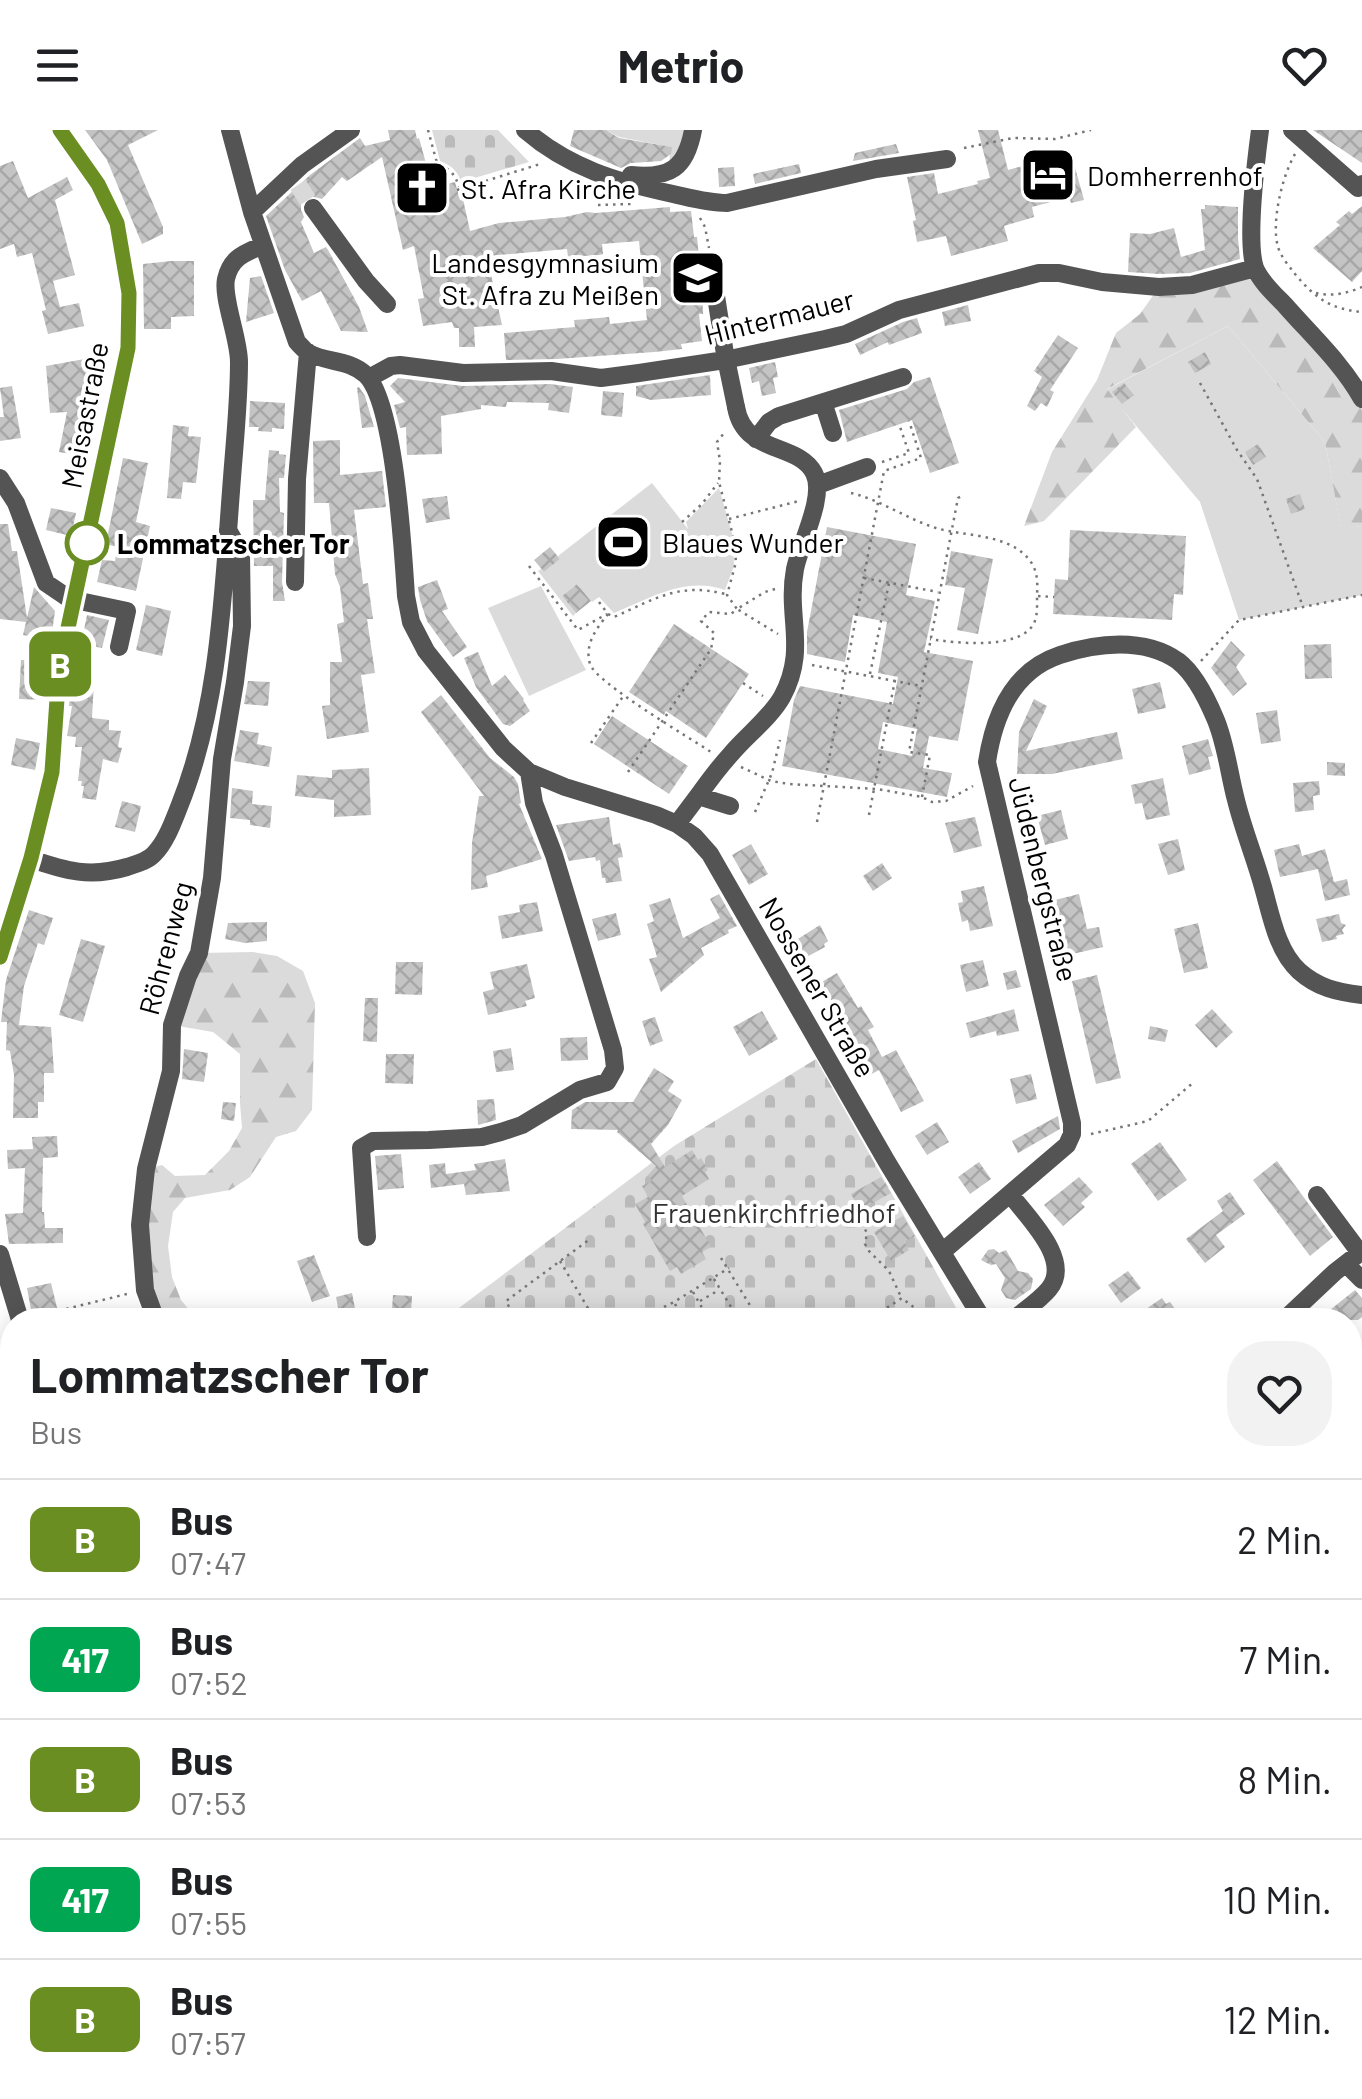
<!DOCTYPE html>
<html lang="de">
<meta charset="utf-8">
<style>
body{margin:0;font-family:Barlow,sans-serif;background:#f2f2f2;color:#202124;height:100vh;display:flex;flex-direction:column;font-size:38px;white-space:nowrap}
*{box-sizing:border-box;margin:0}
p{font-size:32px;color:#757577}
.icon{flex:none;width:55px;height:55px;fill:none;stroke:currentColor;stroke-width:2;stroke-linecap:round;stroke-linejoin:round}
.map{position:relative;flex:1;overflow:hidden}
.details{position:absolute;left:0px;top:1178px;width:1362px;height:792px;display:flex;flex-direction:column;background:#fff;border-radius:40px 40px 0 0;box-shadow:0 5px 25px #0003}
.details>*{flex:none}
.badge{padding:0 20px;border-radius:15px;font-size:35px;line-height:65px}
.map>.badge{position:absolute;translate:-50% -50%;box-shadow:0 0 0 5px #fff}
.round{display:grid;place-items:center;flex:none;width:105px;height:105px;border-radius:40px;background:#f2f2f2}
.overview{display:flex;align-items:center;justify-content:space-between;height:170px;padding:0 30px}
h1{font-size:48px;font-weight:700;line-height:75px}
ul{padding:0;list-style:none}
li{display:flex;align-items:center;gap:30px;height:120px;padding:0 30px;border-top:2px solid #e0e0e0}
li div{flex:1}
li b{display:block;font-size:38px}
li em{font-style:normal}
li .badge{min-width:110px;font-weight:700;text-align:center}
header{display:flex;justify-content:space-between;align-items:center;height:130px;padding:0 30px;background:#fff;font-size:45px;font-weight:700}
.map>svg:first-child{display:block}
</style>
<header><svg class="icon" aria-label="menu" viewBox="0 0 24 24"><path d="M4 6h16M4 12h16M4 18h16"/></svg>Metrio<svg class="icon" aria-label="heart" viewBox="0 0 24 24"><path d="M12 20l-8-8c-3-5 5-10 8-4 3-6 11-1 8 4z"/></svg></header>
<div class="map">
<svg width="1362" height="1969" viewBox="0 0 1362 1969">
<defs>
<pattern id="forest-firs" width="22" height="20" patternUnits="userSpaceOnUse" patternTransform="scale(2.5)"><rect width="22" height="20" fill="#dbdbdb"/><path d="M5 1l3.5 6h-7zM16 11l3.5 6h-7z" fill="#bababa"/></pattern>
<pattern id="cemetery-stones" width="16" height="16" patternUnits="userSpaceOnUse" patternTransform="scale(2.5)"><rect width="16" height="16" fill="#dbdbdb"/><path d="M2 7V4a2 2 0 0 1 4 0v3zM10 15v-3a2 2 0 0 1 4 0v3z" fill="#bababa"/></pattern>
<pattern id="building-cross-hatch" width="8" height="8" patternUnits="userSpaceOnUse" patternTransform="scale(2.5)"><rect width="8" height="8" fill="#c4c4c4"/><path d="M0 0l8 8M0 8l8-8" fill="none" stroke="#a7a7a7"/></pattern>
</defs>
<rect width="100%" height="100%" fill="#fff"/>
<path fill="#dbdbdb" d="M606,0H686L685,8L669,33L671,17L619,7Z
M1228,196L1325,312L1341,398L1362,396V465L1239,490L1200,372L1106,260Z
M652,353L688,399L686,392L719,358L733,407L734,436L725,460C685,446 651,468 614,483L599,467L592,472L577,454L562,466L576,483L573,486L538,441L541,439L544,442L560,429L558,426Z
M541,456L586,540L529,566L488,478Z
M1350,1287L1362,1292V1394L1350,1389Z
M1362,1453V1511L1350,1507V1486Z
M245,1958H282L283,1969H245Z
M416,1958H462L460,1969H414Z"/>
<path fill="url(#forest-firs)" d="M1255,138L1362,269V396L1341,399L1325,312L1228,196L1107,259L1136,297L1044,391L1024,396L1052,322L1097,250L1116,203L1140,184L1159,157Z
M253,822L277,826L303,841L315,873L312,980L296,1001L276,1007L250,1047L230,1060L185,1068L173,1082L168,1116L172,1147L181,1170L195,1187L201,1190H156L151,1177L146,1039L162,1035L175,1046L205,1045L229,1021L242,998L240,973V924L213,902L172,895L199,823Z
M462,1958H508L506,1969H460Z"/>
<path fill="url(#cemetery-stones)" d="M432,0H498L529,32L461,52C457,40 452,36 440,31Z
M816,929L963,1190H443L674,1016Z
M12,1509V1839L0,1842V1514Z"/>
<path fill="url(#building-cross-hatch)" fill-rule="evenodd" d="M85,0H158L128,15L163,97V104L142,114L107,30Z
M388,0H415L417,9L419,8L430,48L439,45L442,55L455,52L460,70L463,69L470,101L499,93L565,87L587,82L596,83L670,77V82L691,81L694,107H697L702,157L703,184H699L702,211L681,214L682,219L654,222L557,229L506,230L504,203L575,197L574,190L588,189L609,187L610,194L647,190L639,111L602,114L603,124L600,125L568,127L567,119L487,126L502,195L474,197L475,217H459V198H454L452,192L423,196L418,169L424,168L414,116L403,120L382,27L347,51L342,47L322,69L311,66L301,74V80L304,87L301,92L314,123L326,117L328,120L359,177L368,202L341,201L321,161L302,171L285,140L266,86L310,45L360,8L365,16L390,10Z
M574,0H606L619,8L672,17L671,24L661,31L631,33L621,38L570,16Z
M978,0H998L1008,40L1071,23L1084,70L1071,73L1069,67L1032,77L1034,87L1004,96L1008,111L951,126L946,106L917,112L913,91L916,90L907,47L934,43L938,64L978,54L977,51L990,48Z
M1313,0H1362V33Z
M896,14L899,23L853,31L855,23Z
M13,31L28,68L67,47L73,60L55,70L75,145L53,151L60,177L79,173L84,196L48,204L42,181L46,180L32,123L17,127L14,114L0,119V36Z
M799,34L801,43L755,54L753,44Z
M734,37L735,56L719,57L718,38Z
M1205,75L1238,77V108L1240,129L1190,143L1159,144L1128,142L1130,103L1150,104L1174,98L1181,127L1205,120L1201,79H1205Z
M1362,76V141L1352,152L1313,118L1340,95L1336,92L1349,81L1352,84Z
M171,131H194V186L171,187V199H144L143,134Z
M261,146L274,183L246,192L250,148Z
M968,175L971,191L945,196L942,182Z
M917,188L922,203L889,215L888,212L860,225L855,214L903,192Z
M1058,205L1078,218L1050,260L1054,262L1047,277L1041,273L1035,281L1027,276L1042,247L1034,241Z
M1205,222L1211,234L1195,243L1188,232Z
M90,228L95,262L102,261L88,327L59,322L67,282L50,283L46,236Z
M775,232L778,247L773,248L776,263L762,266L759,251L752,253L749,238Z
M710,245L711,265L651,270L636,266V256Z
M930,247L959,333L930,343L912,290L847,312L839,280L907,259L914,252Z
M398,248L463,256L550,254L573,257L569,283L548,280L549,273L507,272L506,277L481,275V279L441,286L442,324L407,325L406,297L400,298L394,275L405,272L390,256Z
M1124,253L1134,265L1122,274L1112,262Z
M12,256L21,308L0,311V287H4L0,258Z
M359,257L365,266L374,297L362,298L357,258Z
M603,261L624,263L622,287L601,285Z
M250,271L285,273L284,299L272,298V302L258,301L259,297H249Z
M173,295L189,297L188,306L201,307L196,353L183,352L181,369L167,368Z
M340,310V345L382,341L386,377L354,380L363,454L368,453L373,489H367L375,543L361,545L369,602L327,609L322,576L330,575V532H342L337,494L344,492L340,457L335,444L329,373H314L313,313V311Z
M1258,314L1266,327L1253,335L1245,322Z
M269,320L279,321V324L286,325L284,348H279L280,382L284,383L282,452L285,471H273V436H254L253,370H265Z
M123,328L148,333L136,392L150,396L136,461L97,452L102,430L115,431L117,417L106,414Z
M1300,364L1305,379L1291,384L1286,369Z
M447,366L450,389L426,393L422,369Z
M51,378L76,383L71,406L46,400Z
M0,394H8L12,421H17L27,488L34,457L55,481L51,510L23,505L26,492L0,489Z
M827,397L916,414L906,465L935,471L924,522L973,531L958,611L929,606L923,638L952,643L947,667L782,636L794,570L800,556L893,574L898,547L878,543L887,492L853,485L845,532L807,524V502ZM883,592L917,599L912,626L878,619Z
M1070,400L1186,406L1183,465L1174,464L1172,490L1053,484L1055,449L1068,450Z
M550,417L560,429L544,442L534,430Z
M951,421L993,429L978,504L957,500L965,458L945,455Z
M437,450L448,479L442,481L467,517L453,527L427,491L420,470L418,457Z
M577,454L591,471L576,483L562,466Z
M146,475L171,481L162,526L136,520Z
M87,485L109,490L102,518L81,514Z
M674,494L749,544L706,608L666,581L664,585L629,562Z
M1231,511L1245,525L1236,537L1247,554L1233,566L1211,538Z
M1331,514L1332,548L1305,549L1304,515Z
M478,522L492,556L505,545L524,569L523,570L530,581L510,596L503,594L476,557L464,528Z
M21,530L48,531L44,570L19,569Z
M74,532L95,533L92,588L109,590V600L121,601L118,617L122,618L118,633L103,629L96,670L82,668L84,656H81L82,651H78L82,617H75L76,607L67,606L72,576H69Z
M248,551L270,552L268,576L244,574Z
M1160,552L1166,578L1138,584L1132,559Z
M441,565L490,628L514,647L518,654L521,673L519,674L542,729L486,746L488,757L471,760L472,713L479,666H484L421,582Z
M1034,569L1047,576L1026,621L1117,602L1123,629L1052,644H1017L1019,602Z
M1277,580L1281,611L1261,614L1256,583Z
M612,586L688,636L669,664L594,614Z
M240,600L259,603L257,614L272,617L269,637L234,631Z
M16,608L40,613L35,640L11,635Z
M1208,609L1213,626L1208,627L1211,639L1189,645L1182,616Z
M1327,632L1345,633V646L1327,645Z
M369,638L371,685L334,687V670L295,666L297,645L332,648V640Z
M1163,648L1170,685L1146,690L1142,673L1135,674L1131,655Z
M1319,651L1320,665L1313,666L1314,680L1295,682L1293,653Z
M232,658L253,661L252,674L272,676L270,698L250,695V690L230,688Z
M122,671L141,676L135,702L115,697Z
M1061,680L1068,709L1045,715L1037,686Z
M609,687L613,715L620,713L623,727L618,728L622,751L606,753L605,748H602L600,730L596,731L595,727L569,731L556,695Z
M975,687L982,716L954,723L945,693Z
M1178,709L1185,740L1168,745L1158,714Z
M751,714L768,744L749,755L732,725Z
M1299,714L1302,726L1325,719L1334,752L1347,749L1350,765L1325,771L1318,739L1280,747L1274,720Z
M882,733L892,748L873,761L863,746Z
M984,756L993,796L970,801L968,790L962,792L960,783L958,773L963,772L961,761Z
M719,764L737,796L728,800L729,803L701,818L704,825L661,862L649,829L657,827L647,794L654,791L649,775L670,768L683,808L720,788L710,769Z
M1079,764L1087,799L1099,797L1103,817L1068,825L1055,770Z
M537,772L543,801L502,809L498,786L520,782L519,775Z
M29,780L53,788L44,815L38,813L24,856L19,895L51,897L54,943H44V972H38V988H13L14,945L10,921L6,920L7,892H1L6,850Z
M616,783L621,805L598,811L592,789Z
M1339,784L1341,793L1346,795L1342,800L1344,804L1336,806L1337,809L1322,812L1316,789Z
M267,792V811L245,813L225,809L228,793Z
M1198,793L1208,838L1184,843L1174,799Z
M820,795L828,811L824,814L825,817L803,829L793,812Z
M81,809L105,816L83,892L59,885Z
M983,830L989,856L966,862L960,835Z
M396,832H423L422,865L395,864Z
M527,834L535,868L525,871L527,876L488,885L483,862L494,859L490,842Z
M1016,840L1021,857L1007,860L1003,843Z
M837,843L858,878L861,876L874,897L868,900L882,927L896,920L924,971L901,982L879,940L866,947L858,930L866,926L820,853Z
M1097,845L1121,948L1096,954L1072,851Z
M365,868H378L377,912L363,911Z
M1014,879L1019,901L997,906L996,901L970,908L966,893Z
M1212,879L1233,902L1216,918L1195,895Z
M762,881L778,909L749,926L733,897Z
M655,887L663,911L650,916L642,891Z
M1150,896L1168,900L1165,912L1148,909Z
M587,907L588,930L561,931L560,908Z
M511,918L514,940L496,942L493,921Z
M184,919L208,923L204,952L182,949Z
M386,924H414L413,954L385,953Z
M654,938L674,951L668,961L682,970L668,995L651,1014L665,1037L692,1020L698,1030L701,1028L708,1040L705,1042L709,1049L682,1066L711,1117L702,1122L706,1129L681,1144L677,1137L670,1141L643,1094L645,1092L635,1074L648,1067L642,1056L652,1051L648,1045L656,1036L617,1002L618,1000L571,999L572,980L585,972H633Z
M1031,944L1037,969L1016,974L1010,949Z
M494,969L496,990L478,995L477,970Z
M223,972L236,973L234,991L221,989Z
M1058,986L1060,999L1018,1023L1012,1011Z
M937,992L949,1012L927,1025L915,1006Z
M57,1006L58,1027L43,1028L42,1082H44L45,1098H63V1113L9,1114L5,1084L23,1083L25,1038L8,1039L7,1020L33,1019L32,1007Z
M1160,1012L1187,1050L1158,1071L1131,1034Z
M401,1024L404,1058L378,1060L375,1026Z
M505,1029L510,1061L466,1065L464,1054L431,1058L429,1035L445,1033L446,1044L476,1040L474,1034Z
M1277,1031L1333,1107L1310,1126L1253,1050Z
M979,1032L991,1049L970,1064L958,1047Z
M881,1047L891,1063L860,1080L851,1064Z
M1079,1047L1093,1062L1081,1073L1085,1077L1063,1096L1044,1075Z
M1230,1062L1245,1084L1216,1105L1225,1117L1205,1133L1186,1109L1223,1081L1217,1071Z
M903,1086L915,1106L904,1112L909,1120L891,1131L874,1102Z
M994,1119L999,1123L1006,1120L1018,1141L1028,1143L1033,1149L1031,1159L1015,1170L1006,1168L1001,1160L1005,1148L996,1134L991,1135L981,1130L988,1120Z
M314,1125L330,1166L312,1172L297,1131Z
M1128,1141L1141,1158L1121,1173L1108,1155Z
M51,1153L60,1190H33L27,1158Z
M1355,1160L1362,1168V1187L1358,1190H1338L1330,1180Z
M352,1163L356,1184L340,1188L336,1167Z
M393,1165L412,1166L411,1181L392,1180Z
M1162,1168L1166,1174L1170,1172L1183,1190H1154L1146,1179Z"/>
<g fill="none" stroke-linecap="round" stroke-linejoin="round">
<path stroke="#d9d9d9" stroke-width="18" stroke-dasharray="18 9" stroke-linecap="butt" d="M298,55L313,78"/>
<path stroke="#767676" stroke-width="2.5" stroke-dasharray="2.5 5" stroke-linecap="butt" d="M428,0L437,33C450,39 455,44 459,57
M964,18L1013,8L1055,9L1091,0
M1295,24C1282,46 1271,93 1278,117C1281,127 1289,136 1295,144C1315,168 1330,179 1362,182
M457,60L540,34
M598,75L632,74
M700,88L705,97L709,118
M1316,163C1331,167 1348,163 1362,157
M1200,253L1237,320L1257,349L1303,477
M882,332L909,323L899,294
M851,363C881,370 907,389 936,398C963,406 1002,404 1024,424C1037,436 1038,448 1037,465C1037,475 1038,487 1033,495C1017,520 955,513 930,509
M729,389L799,371
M682,392L702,374L718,353
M529,436L578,500L607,484
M864,448L938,462
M775,459L765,462L737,479L778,504
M1038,466L1054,467
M599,472L608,484L614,487C655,469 679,452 725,464
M608,484C597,498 584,514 590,534C595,552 690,608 711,622
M1201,531L1239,490L1362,465
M812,535L921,556
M870,544L889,453
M743,553L763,566
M591,613L624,565
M741,637L771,651L789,654L877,659L922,667L932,672L946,671L973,656
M628,642L711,519L714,503L701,491L709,482L731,484L737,479L727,465L736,432L733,406L719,352L720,331L717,312L724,303
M922,667L930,625L909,622L958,368L962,366
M755,682L772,643L780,610
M869,685L895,550
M817,692L884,341L921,328L909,291
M1091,1004L1148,991L1194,952
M851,1073L867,1103L865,1114L869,1121L889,1141L901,1167
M721,1128L759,1190
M560,1131L595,1190
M714,1149L739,1190
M693,1162L709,1190
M700,1171L719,1160
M675,1174L684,1190
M37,1186L127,1164
M516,1190L506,1171L590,1109
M637,1190L674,1172L729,1138
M722,1190L734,1183
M833,1190C841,1186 848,1185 856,1190
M868,1190L902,1168C919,1182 935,1194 958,1184
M1350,1318L1362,1323"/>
<path stroke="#545454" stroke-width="18" d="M230,0L252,82L297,212C299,214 306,222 309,223C327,233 349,229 366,245C395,274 403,421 406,466L411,492L426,521L503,618L529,642L565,657L656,685L677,694L694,706L710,724L887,1032L983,1190
M525,0C569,38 617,52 673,64C691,68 708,73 727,73L876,39L947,29
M1260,0C1256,30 1246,112 1255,138C1261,152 1274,164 1284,174C1310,204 1342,233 1362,269
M1292,0L1358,58L1362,54
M631,45C670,49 686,38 693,0
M313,78L366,151L387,174
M252,82L302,35L351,0
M711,134L725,224
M369,248L391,236L400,235L463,243L551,241L601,248L639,243L725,230L825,209L846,204L899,180L1039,143H1059L1102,152L1159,157L1192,155L1255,138
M820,273L825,278L833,303
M756,309L769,292L779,286L903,247
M0,348L16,373L46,453L74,472
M818,355L867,337
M295,452L297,349L308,222
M75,470L127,481L119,517
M698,666C708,652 719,637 731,624C747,605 770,588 782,567C808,519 786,487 795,439C800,414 826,366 814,343C798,312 744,325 736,277
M677,694L698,666L730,676
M31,729C66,741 90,748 127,737C136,734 148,731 154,724C166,712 173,692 179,677C219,578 223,466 231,361C234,318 239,275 239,232C239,208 222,168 226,149C231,127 245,123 263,115
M0,827L31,729L52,642L59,540L128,219L129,163L117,93L98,54L60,0
M1010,1064C1027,1087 1073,1130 1049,1159C1040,1170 1025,1180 1013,1190
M1317,1065L1360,1123
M367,1107L361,1018L373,1011L429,1010L482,1007L501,1002L522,995L580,960L607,952L615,938L613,920L554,725L534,673L529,642
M942,1122L1067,1015L1072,1004V993L987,632C994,586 1012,541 1060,525C1096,513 1144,507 1178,531C1195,544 1207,569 1215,588C1226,613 1229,644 1236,670C1243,699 1255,728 1263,757C1271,785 1277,821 1299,841C1318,858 1337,862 1362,865
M0,1124L20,1190
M1346,1134L1362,1150
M156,1190L145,1160L140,1095L146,1039L171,941L172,895L188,846L199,823L212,748L222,629L235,552L242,496L241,423L228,400
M1284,1190L1335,1142L1362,1121
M0,1493L4,1497
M1350,1516L1362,1519
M1350,1948L1362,1950
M234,1969V1958
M705,1969L706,1958
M1059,1969L1061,1958
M1225,1969L1226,1958"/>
<path stroke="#545454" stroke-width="18" d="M725,224L736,277"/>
</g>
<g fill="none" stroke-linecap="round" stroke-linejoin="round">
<g stroke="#fff" stroke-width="22">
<path id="line" d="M0,827L31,728L52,642L59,540L128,218L129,163L117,93L98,54L60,0"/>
</g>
<use href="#line" stroke="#6b8e23" stroke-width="15"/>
</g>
<defs>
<g id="hotel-square" transform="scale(2.875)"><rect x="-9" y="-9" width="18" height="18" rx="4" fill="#000" stroke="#fff"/><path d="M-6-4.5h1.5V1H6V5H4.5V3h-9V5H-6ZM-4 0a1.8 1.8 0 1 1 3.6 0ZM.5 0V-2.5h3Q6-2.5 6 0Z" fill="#fff"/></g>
<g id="church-square" transform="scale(2.875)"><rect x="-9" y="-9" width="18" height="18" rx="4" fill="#000" stroke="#fff"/><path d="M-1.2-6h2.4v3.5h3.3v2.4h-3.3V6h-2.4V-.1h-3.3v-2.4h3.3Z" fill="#fff"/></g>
<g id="school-square" transform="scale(2.875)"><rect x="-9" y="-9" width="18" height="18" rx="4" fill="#000" stroke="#fff"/><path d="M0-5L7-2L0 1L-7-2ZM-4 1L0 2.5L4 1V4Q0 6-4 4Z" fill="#fff"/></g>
<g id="stadium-square" transform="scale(2.875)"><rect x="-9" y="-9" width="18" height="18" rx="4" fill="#000" stroke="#fff"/><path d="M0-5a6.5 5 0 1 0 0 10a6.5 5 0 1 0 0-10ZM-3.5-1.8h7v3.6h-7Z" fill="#fff"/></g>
</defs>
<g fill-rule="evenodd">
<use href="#hotel-square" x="1048" y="45"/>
<use href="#church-square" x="422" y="58"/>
<use href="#school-square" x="698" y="148"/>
<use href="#stadium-square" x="623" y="412"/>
</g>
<circle fill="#fff" stroke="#6b8e23" stroke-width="5" cx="87" cy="413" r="20"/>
<g text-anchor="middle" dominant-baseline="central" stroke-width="8" stroke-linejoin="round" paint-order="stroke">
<g font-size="28" fill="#000" stroke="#fff" text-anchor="start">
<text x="1087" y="45">Domherrenhof</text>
<text x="461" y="58">St. Afra Kirche</text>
<text x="659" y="132" text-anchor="end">Landesgymnasium<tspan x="659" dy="32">St. Afra zu Meißen</tspan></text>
<text x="662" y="412">Blaues Wunder</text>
</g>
<g font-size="28" fill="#000" stroke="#fff">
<text transform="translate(779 186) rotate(-14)">Hintermauer</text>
<text transform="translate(84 285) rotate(-79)">Meisastraße</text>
<text transform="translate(1044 749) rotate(76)">Jüdenbergstraße</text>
<text transform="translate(165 818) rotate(-75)">Röhrenweg</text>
<text transform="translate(818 857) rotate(60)">Nossener Straße</text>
</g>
<g font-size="28" font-weight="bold" fill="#000" stroke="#fff" text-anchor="start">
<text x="117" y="413">Lommatzscher Tor</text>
</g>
<g font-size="28" fill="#323232" stroke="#fff">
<text x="774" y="1082">Frauenkirchfriedhof</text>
</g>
</g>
</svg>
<b class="badge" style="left:60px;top:534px;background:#6b8e23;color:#fff">B</b>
<section class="details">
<div class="overview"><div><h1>Lommatzscher Tor</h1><p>Bus</p></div><a class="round"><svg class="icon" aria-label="heart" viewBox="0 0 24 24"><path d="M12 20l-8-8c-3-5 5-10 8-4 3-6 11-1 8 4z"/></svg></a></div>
<ul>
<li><span class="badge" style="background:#6b8e23;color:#fff">B</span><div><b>Bus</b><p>07:47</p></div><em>2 Min.</em></li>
<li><span class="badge" style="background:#00a651;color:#fff">417</span><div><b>Bus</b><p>07:52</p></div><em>7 Min.</em></li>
<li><span class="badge" style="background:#6b8e23;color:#fff">B</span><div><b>Bus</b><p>07:53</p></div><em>8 Min.</em></li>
<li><span class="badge" style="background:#00a651;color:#fff">417</span><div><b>Bus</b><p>07:55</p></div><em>10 Min.</em></li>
<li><span class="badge" style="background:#6b8e23;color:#fff">B</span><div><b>Bus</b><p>07:57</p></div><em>12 Min.</em></li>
</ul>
</section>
</div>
